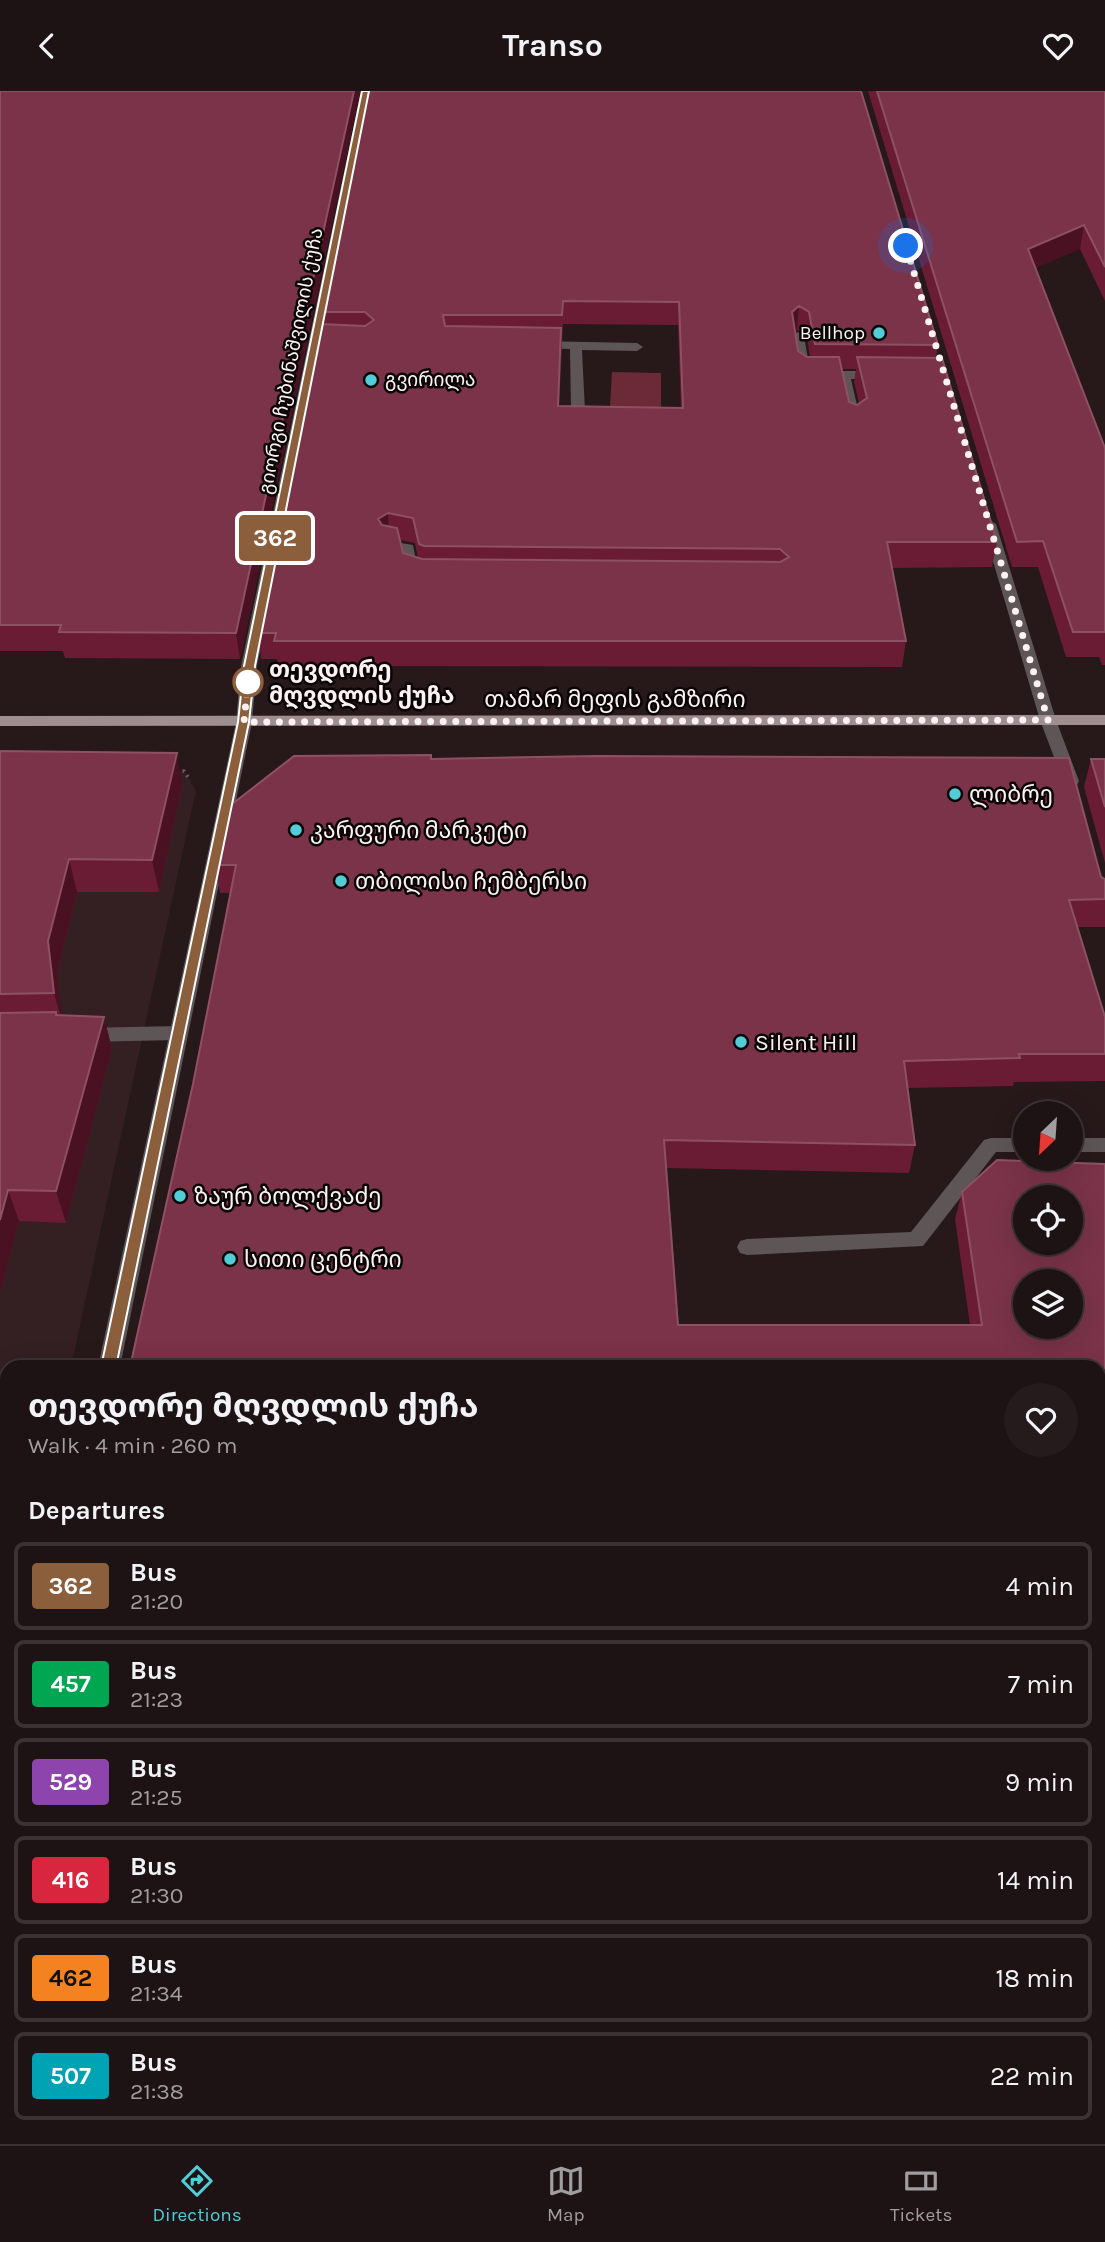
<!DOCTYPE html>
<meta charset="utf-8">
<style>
body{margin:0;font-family:Karla,"Noto Sans Georgian",sans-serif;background:#251b1d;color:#f1f3f6;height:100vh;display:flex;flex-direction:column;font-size:26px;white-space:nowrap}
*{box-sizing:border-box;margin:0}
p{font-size:23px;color:#a09ea0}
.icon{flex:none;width:38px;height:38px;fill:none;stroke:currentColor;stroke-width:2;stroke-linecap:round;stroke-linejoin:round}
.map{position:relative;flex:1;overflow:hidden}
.panel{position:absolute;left:0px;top:1269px;width:1106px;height:786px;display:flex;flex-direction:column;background:#1d1214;border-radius:21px 21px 0 0;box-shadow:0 7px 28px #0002,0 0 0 2px #3b3234}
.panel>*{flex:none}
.badge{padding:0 14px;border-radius:5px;font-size:24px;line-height:46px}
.needle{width:46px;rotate:205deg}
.fabs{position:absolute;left:1013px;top:1010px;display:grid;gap:14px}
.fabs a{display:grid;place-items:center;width:70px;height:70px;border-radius:50%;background:#1d1214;box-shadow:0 7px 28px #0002,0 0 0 2px #3b3234;font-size:35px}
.you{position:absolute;width:35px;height:35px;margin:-18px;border:5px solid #fff;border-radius:50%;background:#1a73e8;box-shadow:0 0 0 10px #1a73e833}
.map>.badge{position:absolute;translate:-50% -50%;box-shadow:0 0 0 4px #fff}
h2{padding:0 28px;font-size:26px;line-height:63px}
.round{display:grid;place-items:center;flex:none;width:74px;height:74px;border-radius:37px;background:#251b1d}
.summary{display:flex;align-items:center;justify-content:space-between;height:119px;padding:0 28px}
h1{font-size:33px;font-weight:700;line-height:52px}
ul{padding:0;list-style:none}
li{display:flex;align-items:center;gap:21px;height:88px;margin:0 14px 10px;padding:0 14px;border:4px solid #3b3234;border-radius:10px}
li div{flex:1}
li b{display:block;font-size:26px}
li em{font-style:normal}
li .badge{min-width:77px;font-weight:700;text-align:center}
header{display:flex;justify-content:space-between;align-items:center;height:91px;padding:0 28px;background:#1d1214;font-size:32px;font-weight:700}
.tab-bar{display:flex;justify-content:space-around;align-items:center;height:98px;border-top:2px solid #3b3234;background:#1d1214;font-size:19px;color:#a09ea0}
.tab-bar a{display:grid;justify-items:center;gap:4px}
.tab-bar .active{color:#52ccd6}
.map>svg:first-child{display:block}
</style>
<header><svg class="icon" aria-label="back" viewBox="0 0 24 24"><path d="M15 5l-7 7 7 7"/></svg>Transo<svg class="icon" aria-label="heart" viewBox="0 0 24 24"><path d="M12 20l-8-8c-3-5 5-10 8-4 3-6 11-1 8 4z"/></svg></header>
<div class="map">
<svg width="1105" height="2053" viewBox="0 0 1105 2053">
<rect width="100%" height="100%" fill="#27181a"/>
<path fill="#341f22" d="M184,680L196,699L71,1276H7V1568L0,1600V682Z"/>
<path fill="#6c2a39" d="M612,281L661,282V333L609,332Z"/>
<path fill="#722035" d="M428,2048H698L699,2053H428Z"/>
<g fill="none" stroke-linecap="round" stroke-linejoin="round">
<path stroke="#706264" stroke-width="3.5" stroke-dasharray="2 4.5" stroke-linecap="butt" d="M176,680H184L190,689"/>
<path stroke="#706264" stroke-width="5" stroke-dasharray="2.5 7" stroke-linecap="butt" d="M1096,2048L1097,2053"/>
<path fill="#5d5556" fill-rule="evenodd" d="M798,241L804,245L810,280H881L887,284L881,288H851L861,332L859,335L854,336L847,332L838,288H804L798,284L792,245Z
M536,250L637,252L643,256L637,260L582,259L585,320L578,324L571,320L570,258L532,257L530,254Z
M389,450L413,454L418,480L423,485L421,488L416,489L406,485L401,460L384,457L382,454Z
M1048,624L1056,629L1079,690L1077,694H1065L1063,690L1040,629Z
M179,935L186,937L188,942L186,947L179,949L82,951L75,949L73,944L75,939L82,937Z
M991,1047H1026V1061H996L923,1155L747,1164L740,1162L737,1156L740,1150L747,1148L911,1141L984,1049Z
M1071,1047H1105V1061H1071Z
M395,2048H423V2053H395Z
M699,2048H727V2053H699Z
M985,2048H1013L1014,2053H986Z"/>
<path fill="#5d5556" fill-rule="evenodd" d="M361,0H371L257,575L252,631L120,1276H98L236,631L241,575Z
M989,429L996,433L1056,629L1054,632L1048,634L1040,629L982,433Z
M7,1749V1806L0,1809V1752Z"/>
<path fill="#9f8e90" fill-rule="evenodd" d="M1105,624V634L0,635V625Z"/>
</g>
<path fill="#6a1c34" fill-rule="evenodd" d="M0,0H360L240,568L65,567L63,560H0Z
M368,0L938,254L936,267L997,451L992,476L892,477L906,550L902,576L278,575L277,568H261L258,542L284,433L282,420L324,233L323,221ZM563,233L678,234L681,317L559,315ZM797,239L807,245L810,266H807L798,260L795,241ZM841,278H856L854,291L859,312L857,314L849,311ZM400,449L415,452L418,467L403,462Z
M868,0H1105V210L1080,158L1035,177L1105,357V574H1102L1099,566H1066L1038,476H1012Z
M0,660L182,695L159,801H77L57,882L61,924L104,926L112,958L66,1132L19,1130L0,1202Z
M431,668L1101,786L1105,788V836H1078L1105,963V990L1014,991L1013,995L908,997L915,1054L909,1082L666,1077L678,1234H970L955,1128L962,1101L1105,1073V1378H1099V1276H130L193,993L231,802H220L215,774Z
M1091,668H1105V772L1084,696Z"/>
<path fill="#491121" d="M354,0H360L240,568L236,542Z
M1084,134L1080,158L1024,182L1028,158Z
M799,215L797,239L789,245L792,221Z
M561,237V261L558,340V315Z
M388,422L389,447L378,428Z
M177,662L182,695L159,801L152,769Z
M69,768L77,801L57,882L63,934L54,902L48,850Z
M104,926L112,958L66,1132L56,1100Z
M8,1099L19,1130L0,1202V1129Z
M297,2048H304L303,2053H297Z"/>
<path fill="#7a3349" stroke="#8e5164" stroke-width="2" fill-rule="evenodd" d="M0,0H354L236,542L59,541L61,534H0Z
M368,0H861L938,254L815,253L809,221L799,215L792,221L798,260L807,266H839L849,311L857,314L867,307L857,266L942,267L997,451H887L906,550H274L276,542H258L280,433H294L304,428L295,421L282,420L320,233L365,235L374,229L365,221H323ZM563,210L679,211L683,317L558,315L561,237L445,235L443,224H562ZM388,422L413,427L419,453L424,455L780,458L789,466L780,471L422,468L403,462L397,437L382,434L378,428Z
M877,0H1105V176L1084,134L1028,158L1105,357V541H1073L1043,450L1017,451Z
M0,660L177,662L152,769L69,768L48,850L54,902L0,903Z
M431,664V668L596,665L1069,667L1101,786L1105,788V808L1069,809L1105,926V963H1019L1020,967L904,970L915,1054L664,1049L678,1234H982L962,1101L997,1069L1105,1073V1353H1099V1276H130L193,993L236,774H215L227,717L294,665ZM1026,1106H1071V1152H1026ZM1026,1190H1071V1236H1026Z
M1091,668H1105V716Z
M56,921V924L104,926L56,1100L8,1099L0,1129V922Z
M97,2048H297V2053H97Z"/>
<path fill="#8b5e3c" stroke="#fff" stroke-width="2" d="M362,0H369L255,575L249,631L116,1276L109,1282L101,1276L238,631L244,575Z"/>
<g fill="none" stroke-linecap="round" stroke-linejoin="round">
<path stroke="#fdf2f3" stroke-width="7" stroke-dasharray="0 12.6" d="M248,591L244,631L1048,629L906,155"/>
</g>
<g fill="#52ccd6" stroke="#0b0606" stroke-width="2.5">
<circle cx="879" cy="242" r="7"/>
<circle cx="371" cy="289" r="7"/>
<circle cx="955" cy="703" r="7"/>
<circle cx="296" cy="739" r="7"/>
<circle cx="341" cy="790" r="7"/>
<circle cx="741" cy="951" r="7"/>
<circle cx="180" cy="1105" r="7"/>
<circle cx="230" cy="1168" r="7"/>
</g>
<circle fill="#fff" stroke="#8b5e3c" stroke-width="3.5" cx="248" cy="591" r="14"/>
<g text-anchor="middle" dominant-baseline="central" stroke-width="5" stroke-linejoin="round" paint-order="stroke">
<g font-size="19" fill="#fdf2f3" stroke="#0b0606" text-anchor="end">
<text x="865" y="242">Bellhop</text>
<text x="385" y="289" text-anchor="start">გვირილა</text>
</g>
<g font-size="19" fill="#fdf2f3" stroke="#0b0606">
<text transform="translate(291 270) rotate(-79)">გიორგი ჩუბინაშვილის ქუჩა</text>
</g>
<g font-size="23" font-weight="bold" fill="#fdf2f3" stroke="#0b0606" text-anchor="start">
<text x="269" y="578">თევდორე<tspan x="269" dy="26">მღვდლის ქუჩა</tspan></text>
</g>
<g font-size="23" fill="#fdf2f3" stroke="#0b0606">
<text x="615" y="608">თამარ მეფის გამზირი</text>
</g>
<g font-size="23" fill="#fdf2f3" stroke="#0b0606" text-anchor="start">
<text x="969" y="703">ლიბრე</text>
<text x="310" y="739">კარფური მარკეტი</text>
<text x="355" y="790">თბილისი ჩემბერსი</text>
<text x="755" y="951">Silent Hill</text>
<text x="194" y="1105">ზაურ ბოლქვაძე</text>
<text x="244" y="1168">სითი ცენტრი</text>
</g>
</g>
</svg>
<div class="fabs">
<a><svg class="needle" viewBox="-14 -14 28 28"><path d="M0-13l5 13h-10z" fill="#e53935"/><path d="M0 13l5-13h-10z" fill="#a09ea0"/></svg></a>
<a><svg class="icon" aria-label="locate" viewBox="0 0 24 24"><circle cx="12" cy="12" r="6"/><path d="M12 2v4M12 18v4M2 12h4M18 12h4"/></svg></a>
<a><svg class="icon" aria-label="layers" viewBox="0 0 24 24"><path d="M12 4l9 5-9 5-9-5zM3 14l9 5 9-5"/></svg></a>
</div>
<div class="you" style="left:906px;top:155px"></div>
<b class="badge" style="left:275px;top:447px;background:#8b5e3c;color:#fff">362</b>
<section class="panel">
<div class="summary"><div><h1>თევდორე მღვდლის ქუჩა</h1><p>Walk · 4 min · 260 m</p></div><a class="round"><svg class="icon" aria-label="heart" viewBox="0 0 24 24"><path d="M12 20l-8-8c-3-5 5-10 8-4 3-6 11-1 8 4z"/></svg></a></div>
<h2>Departures</h2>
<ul>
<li><span class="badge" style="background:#8b5e3c;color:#fff">362</span><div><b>Bus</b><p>21:20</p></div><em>4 min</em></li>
<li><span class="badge" style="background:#00a651;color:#fff">457</span><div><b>Bus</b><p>21:23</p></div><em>7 min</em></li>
<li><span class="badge" style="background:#8e44ad;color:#fff">529</span><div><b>Bus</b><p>21:25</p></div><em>9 min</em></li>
<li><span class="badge" style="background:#d7263d;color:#fff">416</span><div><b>Bus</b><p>21:30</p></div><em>14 min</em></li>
<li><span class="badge" style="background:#f58220;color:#111">462</span><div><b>Bus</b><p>21:34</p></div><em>18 min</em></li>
<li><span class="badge" style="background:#00a3b4;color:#fff">507</span><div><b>Bus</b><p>21:38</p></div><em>22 min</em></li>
</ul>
</section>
</div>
<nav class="tab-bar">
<a class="active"><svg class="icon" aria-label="directions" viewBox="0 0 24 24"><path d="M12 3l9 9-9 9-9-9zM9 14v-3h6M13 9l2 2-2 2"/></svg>Directions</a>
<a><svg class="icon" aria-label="map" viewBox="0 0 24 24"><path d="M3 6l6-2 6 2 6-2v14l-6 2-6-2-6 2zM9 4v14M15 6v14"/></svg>Map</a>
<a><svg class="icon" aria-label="tickets" viewBox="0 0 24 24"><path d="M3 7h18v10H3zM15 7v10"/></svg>Tickets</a>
</nav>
